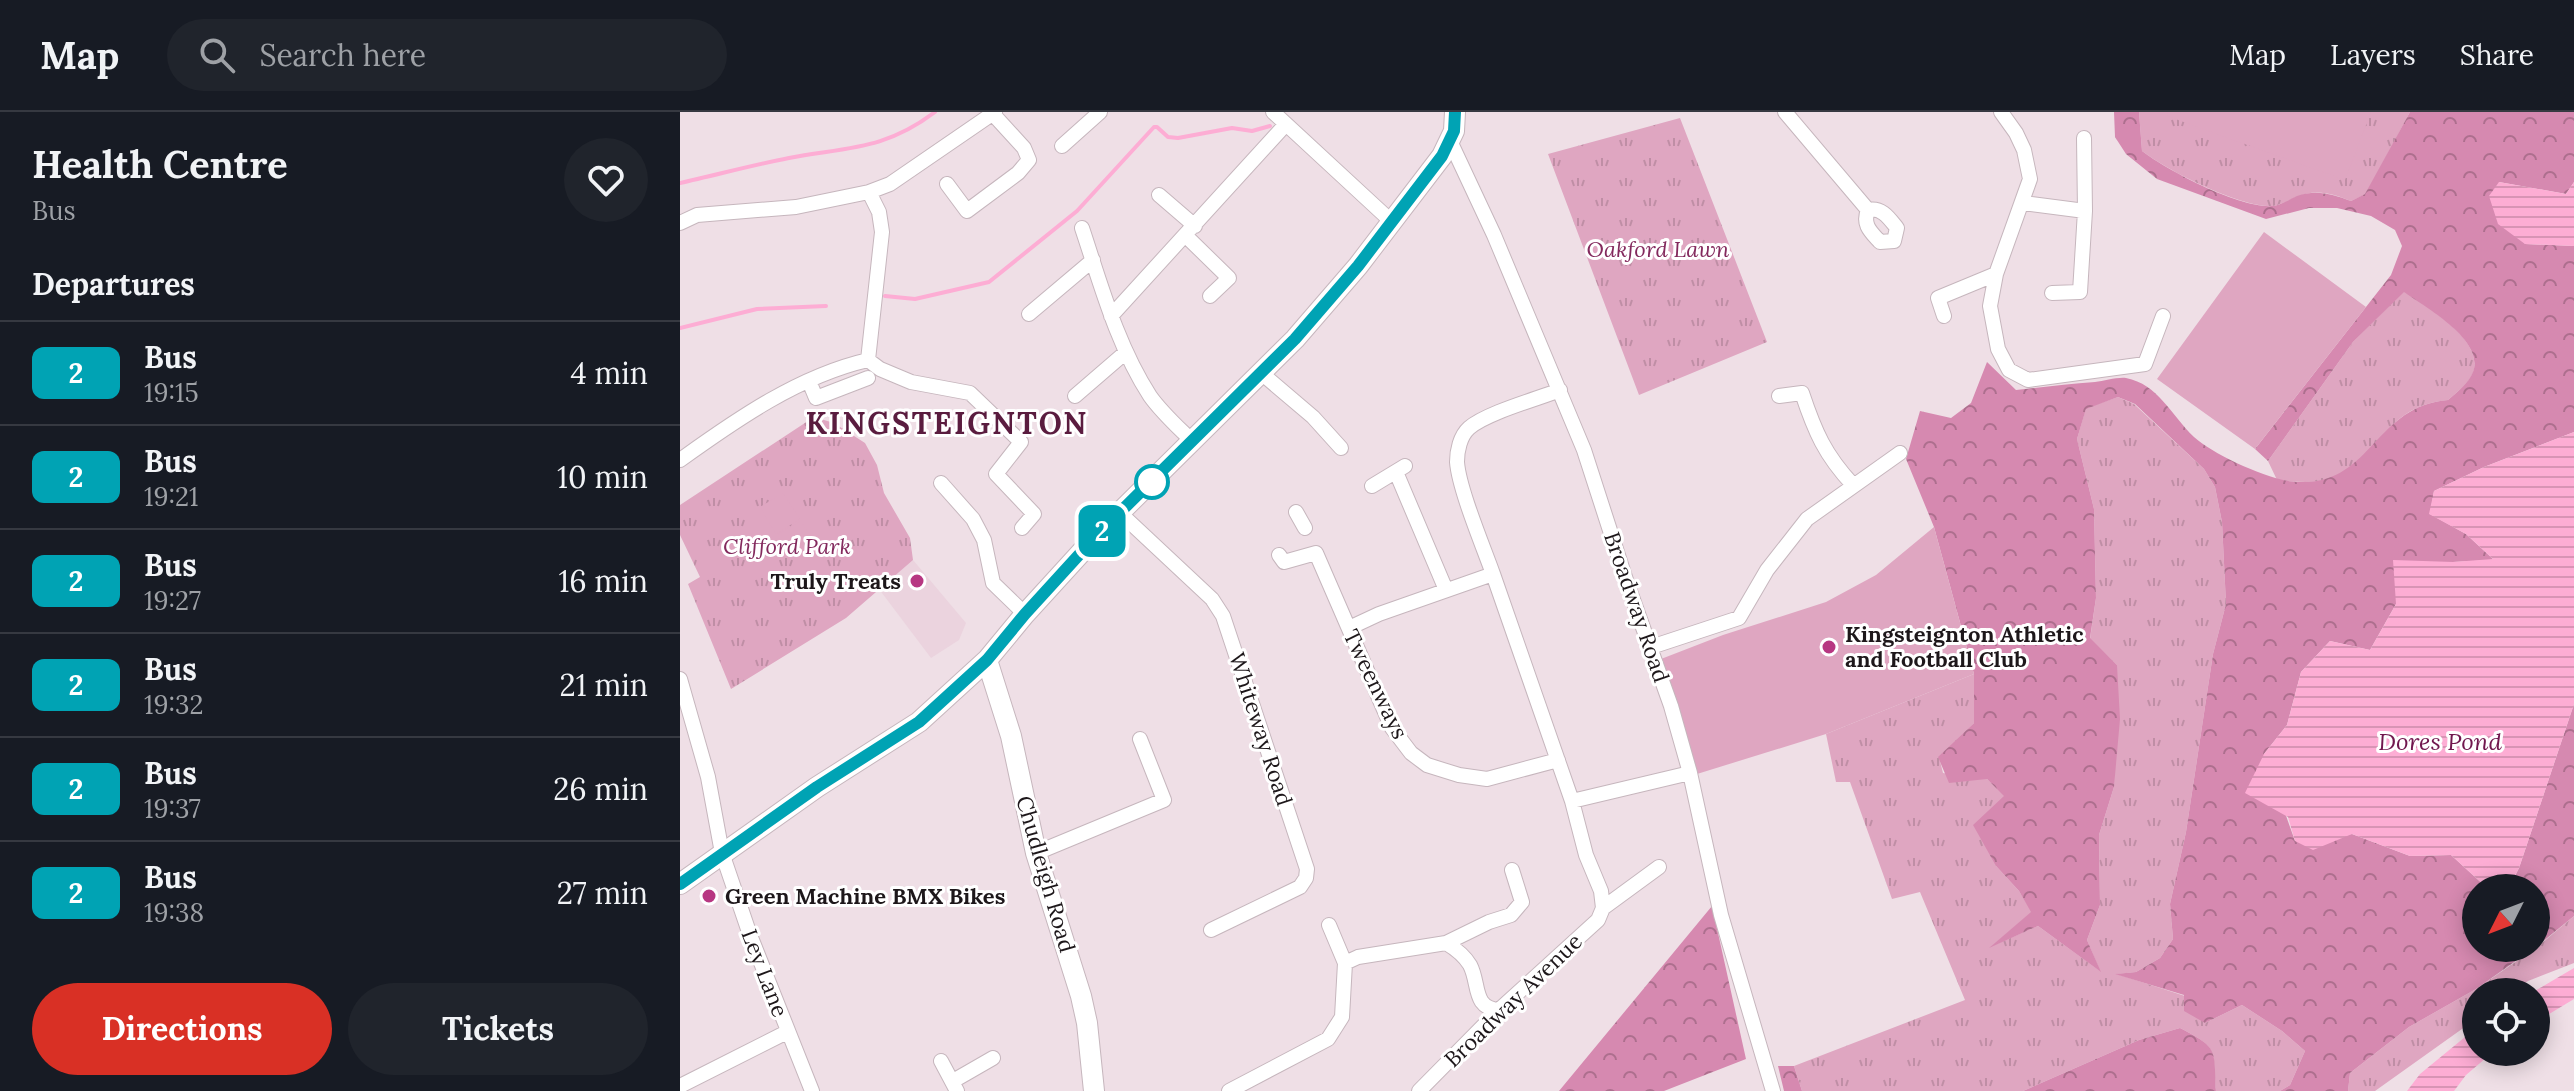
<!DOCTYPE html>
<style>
body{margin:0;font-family:Lora,serif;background:#20242c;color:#f1f3f6;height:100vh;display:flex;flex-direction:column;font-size:30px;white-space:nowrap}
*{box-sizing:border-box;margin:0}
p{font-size:26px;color:#9ea1a6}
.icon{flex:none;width:44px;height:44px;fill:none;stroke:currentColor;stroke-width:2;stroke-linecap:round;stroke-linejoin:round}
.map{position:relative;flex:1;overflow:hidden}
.drawer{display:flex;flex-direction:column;background:#171b24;width:680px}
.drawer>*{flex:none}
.badge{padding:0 16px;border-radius:12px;font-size:28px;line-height:52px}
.needle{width:52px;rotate:228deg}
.fabs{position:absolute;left:1782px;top:762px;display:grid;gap:16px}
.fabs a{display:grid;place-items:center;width:88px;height:88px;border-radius:50%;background:#171b24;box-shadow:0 4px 20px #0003;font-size:40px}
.map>.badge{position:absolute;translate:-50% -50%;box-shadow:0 0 0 4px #fff}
h2{padding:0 32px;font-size:30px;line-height:72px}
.round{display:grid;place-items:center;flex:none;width:84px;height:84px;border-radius:42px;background:#20242c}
.overview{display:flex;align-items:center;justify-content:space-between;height:136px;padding:0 32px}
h1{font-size:38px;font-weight:700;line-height:60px}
.button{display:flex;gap:16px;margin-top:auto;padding:16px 32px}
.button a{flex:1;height:92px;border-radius:48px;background:#d93025;color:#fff;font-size:32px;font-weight:700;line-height:92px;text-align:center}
.button a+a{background:#20242c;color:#f1f3f6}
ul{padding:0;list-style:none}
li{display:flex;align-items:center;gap:24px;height:104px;padding:0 32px;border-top:2px solid #363941}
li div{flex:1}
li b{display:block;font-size:30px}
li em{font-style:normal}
li .badge{min-width:88px;font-weight:700;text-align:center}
header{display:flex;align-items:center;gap:48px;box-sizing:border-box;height:112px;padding:0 40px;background:#171b24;border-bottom:2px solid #363941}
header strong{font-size:38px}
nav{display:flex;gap:44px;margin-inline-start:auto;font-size:28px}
.search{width:560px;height:72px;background:#20242c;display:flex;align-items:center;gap:20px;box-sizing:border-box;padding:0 28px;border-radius:44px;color:#9ea1a6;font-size:30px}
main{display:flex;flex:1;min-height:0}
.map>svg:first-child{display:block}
</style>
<header>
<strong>Map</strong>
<div class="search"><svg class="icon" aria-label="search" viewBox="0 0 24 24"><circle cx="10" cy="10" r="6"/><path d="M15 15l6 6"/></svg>Search here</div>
<nav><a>Map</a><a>Layers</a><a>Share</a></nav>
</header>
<main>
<section class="drawer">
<div class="overview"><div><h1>Health Centre</h1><p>Bus</p></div><a class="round"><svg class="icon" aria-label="heart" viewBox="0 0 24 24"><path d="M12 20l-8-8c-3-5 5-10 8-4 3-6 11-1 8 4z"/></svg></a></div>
<h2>Departures</h2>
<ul>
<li><span class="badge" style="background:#00a3b4;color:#fff">2</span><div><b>Bus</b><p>19:15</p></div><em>4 min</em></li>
<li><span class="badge" style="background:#00a3b4;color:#fff">2</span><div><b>Bus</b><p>19:21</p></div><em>10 min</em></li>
<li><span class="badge" style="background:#00a3b4;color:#fff">2</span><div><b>Bus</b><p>19:27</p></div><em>16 min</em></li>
<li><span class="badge" style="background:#00a3b4;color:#fff">2</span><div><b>Bus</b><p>19:32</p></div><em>21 min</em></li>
<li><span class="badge" style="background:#00a3b4;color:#fff">2</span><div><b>Bus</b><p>19:37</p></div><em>26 min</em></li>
<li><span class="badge" style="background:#00a3b4;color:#fff">2</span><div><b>Bus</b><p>19:38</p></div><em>27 min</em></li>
</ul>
<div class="button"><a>Directions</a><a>Tickets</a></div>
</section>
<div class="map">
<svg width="1894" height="979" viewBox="0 0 1894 979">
<defs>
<pattern id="grass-tufts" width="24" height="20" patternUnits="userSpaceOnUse" patternTransform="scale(2)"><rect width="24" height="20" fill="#dfa6c1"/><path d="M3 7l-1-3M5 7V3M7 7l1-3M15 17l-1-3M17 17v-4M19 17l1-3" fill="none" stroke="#bf8ea5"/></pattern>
<pattern id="forest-crowns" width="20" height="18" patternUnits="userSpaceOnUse" patternTransform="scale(2)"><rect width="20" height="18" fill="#d689b0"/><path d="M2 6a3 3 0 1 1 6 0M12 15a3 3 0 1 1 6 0" fill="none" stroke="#ad6f8e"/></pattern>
<pattern id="water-rules" width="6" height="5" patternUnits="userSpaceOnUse" patternTransform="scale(2)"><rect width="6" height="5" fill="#fdadd4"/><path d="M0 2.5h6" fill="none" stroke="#d894b5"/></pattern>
</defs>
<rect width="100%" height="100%" fill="#efdfe6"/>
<path fill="#ebd3de" d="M233,448L286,511L279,528L251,546L199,477Z"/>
<path fill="url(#grass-tufts)" d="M1459,0H1730L1686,82L1671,89C1653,82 1636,76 1617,85C1610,87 1601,93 1593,94C1561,96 1488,59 1462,39Z
M1000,6L1087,230L959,283L868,42Z
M1724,179C1746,194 1805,228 1793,261C1789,271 1776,281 1768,288C1702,294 1700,349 1653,366C1635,372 1615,370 1597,368L1588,349L1673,230Z
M1438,285L1454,292L1524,357L1535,375L1542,410L1546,492L1533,542L1506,720L1490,792L1493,827L1480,846L1456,860L1437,862L1505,884L1525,911L1562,893L1602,919L1625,939L1610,973L1600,979H1536C1533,937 1539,936 1500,916L1459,928L1343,979H1122L1114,954L1285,888L1240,780L1212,787L1170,670H1156L1146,622L1294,562V611L1259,645L1263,661L1307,667L1325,684L1316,754L1339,779L1352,800L1312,834L1358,814L1420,859L1407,828L1420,793L1419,723L1434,675L1437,553L1410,527L1416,486L1414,397L1397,327L1406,296Z
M134,305L154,311L185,331L197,353L204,381L230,426L233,448L166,506L51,577L8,472L20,465L0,423V393Z
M1894,804V851L1848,869L1832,880H1796V907L1695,979H1668L1670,961L1729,915L1796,877L1856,836Z"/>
<path fill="url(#forest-crowns)" d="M1434,0H1459L1462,39C1488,59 1561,97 1593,94C1601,93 1610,87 1617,84C1636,77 1653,82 1671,89L1685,82L1730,0H1894V70L1886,82L1819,70L1845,132L1894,134V320L1804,355L1754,379L1750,402L1786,422L1814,448L1773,450L1716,492L1690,538L1650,529L1621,560L1607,613L1584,642L1615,729L1672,722L1730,744L1771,743L1807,776H1796V836H1854L1796,877L1729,915L1670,961L1668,979H1600L1610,973L1625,939L1602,919L1562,893L1525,911L1504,899V883L1435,862L1456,860L1480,846L1493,827L1490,792L1506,720L1533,542L1546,492L1542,410L1535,375L1524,357L1455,292L1438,285L1406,297L1397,327L1414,397L1416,486L1410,526L1437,553L1440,607L1434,675L1419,723L1420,793L1407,828L1421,860L1358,814L1309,836L1351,800L1339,779L1316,754L1293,713L1324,684L1307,667L1269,671L1258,645L1294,611V562L1254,415L1226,347L1240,299L1271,306L1291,291L1307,250L1336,278C1363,275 1389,272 1415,270C1424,269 1437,265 1446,266C1478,272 1492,304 1514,325C1534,343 1592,370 1619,370C1692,373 1694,294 1768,288C1776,281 1789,271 1793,260C1805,228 1745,195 1724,180L1673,230L1588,349L1575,337L1711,163L1722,134L1715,118L1691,104L1657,96H1629L1586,107L1477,67L1446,42L1435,25Z
M1894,592V804L1856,835V776H1829L1839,756Z
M1032,794L1066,947L984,979H879Z
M1500,916C1539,936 1534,937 1536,979H1343L1459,928Z
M1098,954H1114L1122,979H1104Z"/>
<path fill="#dfa6c1" d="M1488,0H1691L1665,68L1487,4Z
M1584,120L1686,195L1575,337L1477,267Z
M103,381L120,407L96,422L80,395Z
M121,409L132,427L108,441L97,423Z
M1254,415L1294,562L1146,622L1017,662L981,547L1043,523L1146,490L1196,463Z"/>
<path fill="url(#water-rules)" d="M1819,70L1886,82L1894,70V134L1845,132L1818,112L1809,84Z
M1894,320V592L1839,756L1829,776H1807L1771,743L1730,744L1672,722L1633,738L1615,729L1608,705L1565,681L1584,642L1607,613L1621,560L1650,529L1690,538L1716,492L1713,448L1773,450L1813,447L1786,422L1749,402L1754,379L1804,355Z
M1894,856V887L1856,910V880H1853Z
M1796,916V940H1813L1786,963L1774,979H1727L1740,962Z"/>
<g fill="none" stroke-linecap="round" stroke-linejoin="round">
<path stroke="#fdadd4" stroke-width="4" d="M0,71C36,63 73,53 109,46C168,35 205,38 255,0
M205,184L235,187L309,170L397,99L474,15H477L488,25L498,26L552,16L572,19L590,14
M0,216L77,197L146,194"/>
<g stroke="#c6b6bd" stroke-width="16">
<path id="street" d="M593,0L712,110
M1105,0L1188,98C1202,95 1209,106 1217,116L1214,129L1200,130C1191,120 1182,113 1188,98
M1321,0L1336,21L1344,38L1350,67L1316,162L1310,194L1318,237L1329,258L1348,268L1465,252L1483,204
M770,29L814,123L904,338L946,468L991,594L1010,661L1041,803L1093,979
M382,34L420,0
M267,72L287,99L338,61L349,48L344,36L313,2
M479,83L515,114
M1343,91L1405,99
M0,111L17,103L116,95L189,80L210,72L315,0
M402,116C421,173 437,233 470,284C482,301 498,315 513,330
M506,124L549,166L530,184
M1372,181L1400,180L1405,99L1404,26
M349,202L413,148
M431,204L606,12
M1264,204L1258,186L1316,162
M188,248L200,257L231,270L290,281L341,330L316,362L354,402L342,416
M580,260L633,305L661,336
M129,269L136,286L188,266
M395,284L446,240
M1099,284L1122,281C1135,320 1145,343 1173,373
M0,348C57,307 119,264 188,248L202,120L199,100L189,80
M716,360L766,478
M261,371L293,407L304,428L313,471L345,502
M692,374L725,354
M616,400L625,416
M440,401L532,487L543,504L627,757L626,766L620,775L531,818
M599,443L604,450L636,441L712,616L731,641L747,653L779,663L807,667L878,648
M813,462L892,689L1010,661
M669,516L699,502L813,462C803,434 779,377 777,350C777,339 780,324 789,316C806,301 857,287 880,278
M971,535L1059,506L1087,458L1127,407L1220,341
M0,567L28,665L42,741L70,823L132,979
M892,689L906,743L921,779L923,796
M356,741L484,688L460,627
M766,831C776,837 784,843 790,853C800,872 792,896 819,898
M665,851L678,845L766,831L809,810L831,803L842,790L832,758
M261,949L277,979
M273,969L313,946
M0,974L107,920
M549,979L648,927L662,905L665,851L649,813
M739,979L819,898L918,808L923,796L979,755"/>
</g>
<g stroke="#c6b6bd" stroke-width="22">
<path id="secondary" d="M307,548L331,624L356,741L401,884L407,911L414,979
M0,772L137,675L239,610L307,548L345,502L418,422L615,227L678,154L762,44L774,19L775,0"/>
</g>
<use href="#street" stroke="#fff" stroke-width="14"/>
<use href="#secondary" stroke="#fff" stroke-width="20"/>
</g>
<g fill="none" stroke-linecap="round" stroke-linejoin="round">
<g stroke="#fff" stroke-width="18">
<path id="line" d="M0,772L137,675L239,610L307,548L345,502L418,422L615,227L678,154L762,44L774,19L775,0"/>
</g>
<use href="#line" stroke="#00a3b4" stroke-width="12"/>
</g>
<circle fill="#fff" stroke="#00a3b4" stroke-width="4" cx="472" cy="370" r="16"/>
<g fill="#b73782" stroke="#fff" stroke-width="3">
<circle cx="237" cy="469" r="8"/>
<circle cx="1149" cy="535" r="8"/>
<circle cx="29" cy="784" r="8"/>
</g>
<g text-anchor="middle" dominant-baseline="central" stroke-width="6" stroke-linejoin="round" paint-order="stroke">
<g font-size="22" font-style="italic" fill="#83295d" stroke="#fff">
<text x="978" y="137">Oakford Lawn</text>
<text x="107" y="434">Clifford Park</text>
</g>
<g font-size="22" font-weight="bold" fill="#1d171a" stroke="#fff" text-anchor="start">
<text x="221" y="469" text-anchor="end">Truly Treats</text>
<text x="1165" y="522">Kingsteignton Athletic<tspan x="1165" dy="25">and Football Club</tspan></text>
<text x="45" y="784">Green Machine BMX Bikes</text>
</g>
<g font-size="22" fill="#1d171a" stroke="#fff">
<text transform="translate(957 495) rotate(71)">Broadway Road</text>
<text transform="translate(696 572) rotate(64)">Tweenways</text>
<text transform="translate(581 617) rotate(72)">Whiteway Road</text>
<text transform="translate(366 762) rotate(74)">Chudleigh Road</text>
<text transform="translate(85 861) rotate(69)">Ley Lane</text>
<text transform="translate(833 888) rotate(-44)">Broadway Avenue</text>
</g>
<g font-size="24" font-style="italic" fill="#71174e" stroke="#fff">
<text x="1760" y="629">Dores Pond</text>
</g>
<g font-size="30" font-weight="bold" letter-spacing="2" fill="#5a1c3f" stroke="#fff">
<text x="267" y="311">KINGSTEIGNTON</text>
</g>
</g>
</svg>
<div class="fabs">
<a><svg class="needle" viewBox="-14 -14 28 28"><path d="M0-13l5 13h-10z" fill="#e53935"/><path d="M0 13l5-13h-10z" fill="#9ea1a6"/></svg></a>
<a><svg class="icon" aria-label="locate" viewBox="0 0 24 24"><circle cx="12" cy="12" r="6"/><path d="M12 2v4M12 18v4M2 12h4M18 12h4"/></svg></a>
</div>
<b class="badge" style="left:422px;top:419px;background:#00a3b4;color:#fff">2</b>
</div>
</main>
